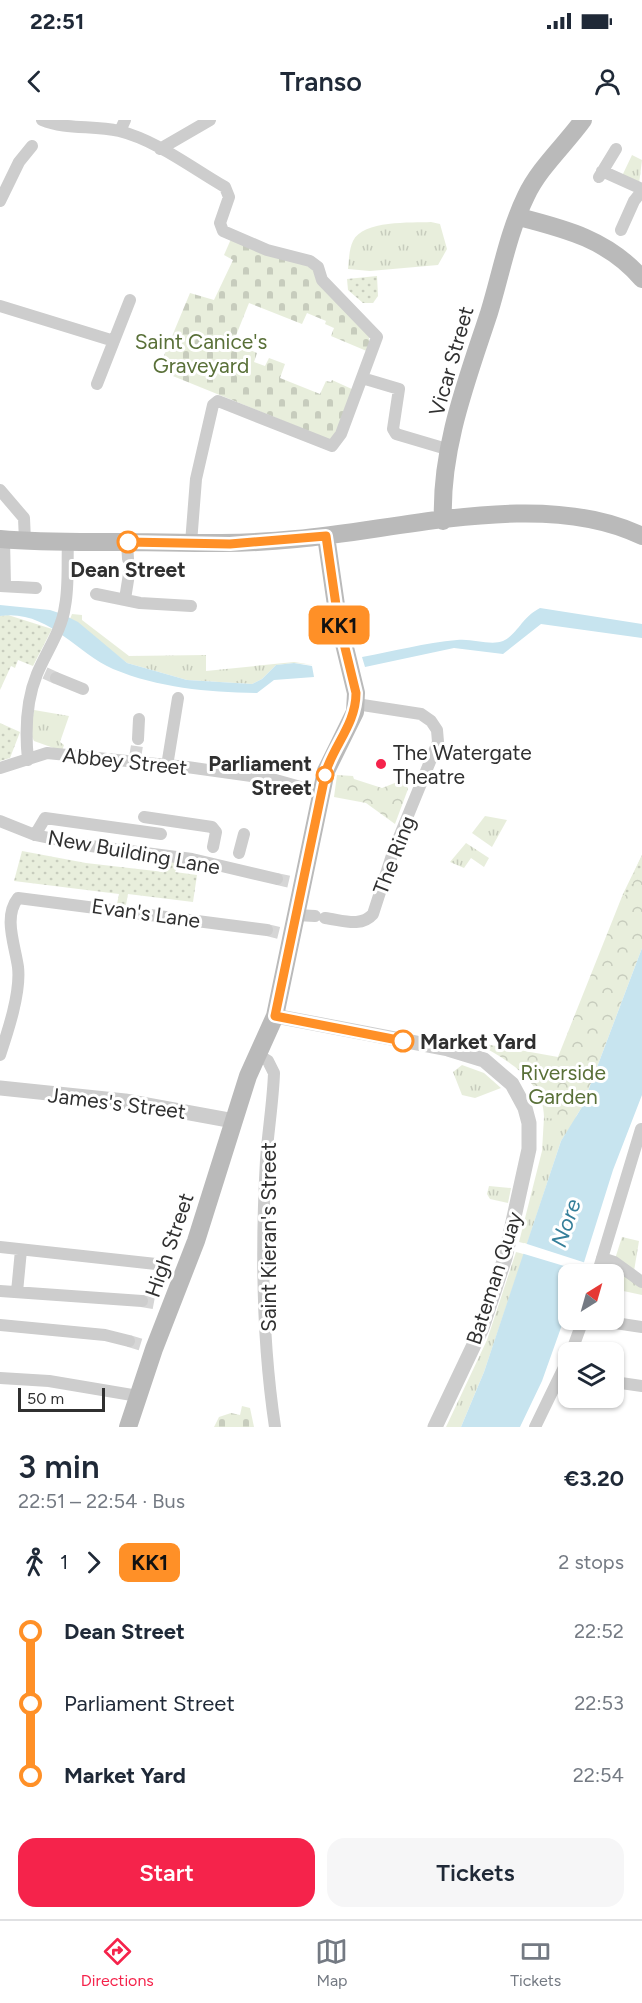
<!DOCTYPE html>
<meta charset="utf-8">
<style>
body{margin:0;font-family:Figtree,sans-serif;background:#f6f6f7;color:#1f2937;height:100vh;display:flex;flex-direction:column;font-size:22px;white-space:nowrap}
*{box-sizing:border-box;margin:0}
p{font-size:20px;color:#747a83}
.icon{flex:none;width:33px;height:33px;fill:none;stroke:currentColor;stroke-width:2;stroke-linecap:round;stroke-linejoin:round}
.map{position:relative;height:1307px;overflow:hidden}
.panel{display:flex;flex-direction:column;background:#fff;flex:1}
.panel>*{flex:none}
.badge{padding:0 12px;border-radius:9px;font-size:21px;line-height:39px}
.needle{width:39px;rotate:37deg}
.controls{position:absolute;left:558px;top:1144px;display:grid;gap:12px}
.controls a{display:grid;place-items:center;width:66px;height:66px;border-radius:12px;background:#fff;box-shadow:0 2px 4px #0004;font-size:30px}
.scale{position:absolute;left:18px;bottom:15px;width:87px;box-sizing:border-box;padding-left:6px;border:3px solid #303030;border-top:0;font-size:16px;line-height:21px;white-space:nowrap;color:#303030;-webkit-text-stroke:4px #fff;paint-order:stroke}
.map>.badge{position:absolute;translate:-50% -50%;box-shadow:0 0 0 3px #fff}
.legs{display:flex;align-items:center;gap:9px;height:66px;padding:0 18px;font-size:20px}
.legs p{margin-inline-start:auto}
.head{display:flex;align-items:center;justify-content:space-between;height:102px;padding:0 18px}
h1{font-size:33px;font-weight:600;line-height:45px}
.action{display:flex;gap:12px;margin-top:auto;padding:12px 18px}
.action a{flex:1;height:69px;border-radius:18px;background:#f5234b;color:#fff;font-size:24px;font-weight:600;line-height:69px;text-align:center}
.action a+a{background:#f6f6f7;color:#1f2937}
ul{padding:0 18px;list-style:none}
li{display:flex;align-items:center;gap:21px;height:72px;font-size:22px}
li i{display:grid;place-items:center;width:9px;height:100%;margin:0 8px;background:currentColor}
li i::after{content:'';width:15px;height:15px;margin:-8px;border:4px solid;border-radius:50%;background:#fff}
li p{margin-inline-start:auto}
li:first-child i{background:linear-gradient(#0000 50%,currentColor 0)}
li:last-child i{background:linear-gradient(currentColor 50%,#0000 0)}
.status{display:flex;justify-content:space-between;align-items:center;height:42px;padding:0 30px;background:#fff;direction:ltr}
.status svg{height:16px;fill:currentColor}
header{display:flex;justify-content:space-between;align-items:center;height:78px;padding:0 18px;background:#fff;font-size:27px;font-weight:600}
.menu{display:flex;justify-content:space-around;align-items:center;height:84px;border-top:2px solid #e0e1e3;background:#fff;font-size:16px;color:#747a83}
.menu a{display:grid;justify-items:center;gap:3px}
.menu .on{color:#f5234b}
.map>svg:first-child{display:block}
</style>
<div class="status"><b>22:51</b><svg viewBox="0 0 49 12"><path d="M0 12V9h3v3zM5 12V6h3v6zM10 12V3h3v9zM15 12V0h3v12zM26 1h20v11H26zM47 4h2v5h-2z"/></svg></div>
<header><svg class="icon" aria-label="back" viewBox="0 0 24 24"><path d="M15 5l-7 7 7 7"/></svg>Transo<svg class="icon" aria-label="person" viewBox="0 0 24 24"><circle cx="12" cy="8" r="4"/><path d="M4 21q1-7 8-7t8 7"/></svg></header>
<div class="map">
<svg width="642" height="1307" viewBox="0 0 642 1307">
<defs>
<pattern id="grass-tufts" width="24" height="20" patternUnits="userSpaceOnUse" patternTransform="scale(1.5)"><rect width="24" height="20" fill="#e8eedc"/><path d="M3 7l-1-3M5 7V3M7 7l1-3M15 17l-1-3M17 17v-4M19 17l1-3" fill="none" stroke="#c7ccbd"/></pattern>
<pattern id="forest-crowns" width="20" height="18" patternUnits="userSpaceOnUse" patternTransform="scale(1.5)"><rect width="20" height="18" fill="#e8eedc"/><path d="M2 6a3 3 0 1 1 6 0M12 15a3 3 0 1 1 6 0" fill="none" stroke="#c7ccbd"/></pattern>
<pattern id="cemetery-stones" width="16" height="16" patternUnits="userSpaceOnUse" patternTransform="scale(1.5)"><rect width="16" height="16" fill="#e8eedc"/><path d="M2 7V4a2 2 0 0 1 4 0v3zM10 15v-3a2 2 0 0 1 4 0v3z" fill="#c7ccbd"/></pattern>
<pattern id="garden-dots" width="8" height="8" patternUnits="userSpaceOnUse" patternTransform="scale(1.5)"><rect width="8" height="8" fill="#e8eedc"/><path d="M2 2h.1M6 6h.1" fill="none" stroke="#c7ccbd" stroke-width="1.8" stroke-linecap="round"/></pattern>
</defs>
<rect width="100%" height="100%" fill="#fff"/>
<path fill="url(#grass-tufts)" d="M632,35L642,40L639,64L622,56Z
M431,102L440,104L447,129L438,145L370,151L348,149C349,140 349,129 353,121C363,100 411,103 431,102Z
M72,494L82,495V500L129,536L206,535V551L294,542L313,545L294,543L276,545L262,559L252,564L187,560L127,543L70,499Z
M34,590L69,596L60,622L64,625L62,631L34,621L30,613Z
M485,696L507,700L492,727L472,713Z
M466,723L489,738L484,747L471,738L464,748L450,742Z
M462,945L484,953L501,968L475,978L462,975L453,952Z
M578,996L561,1021L527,1124L519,1122L542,1031L544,997L569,1000Z
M489,1066L511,1068L508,1083L490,1079L487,1074Z
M622,1117L639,1121L634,1151L615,1139Z
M516,1132L524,1134L484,1252L461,1307H446L487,1220Z
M613,1144L642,1167V1175L614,1169V1155H611Z"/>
<path fill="url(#forest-crowns)" d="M337,655L353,656L354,659L382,668L405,659L408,669L395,704L366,683L334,677Z
M642,735V828L582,987L572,1003L544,997C544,960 502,936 474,922L558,937L623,774Z"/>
<path fill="url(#cemetery-stones)" d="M231,119L311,146L369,216V232L331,216L334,208L325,204L326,201L307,193L302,204L249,183L233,223L257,233L254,242L265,246L269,238L285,244L280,258L320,274L326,261L331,262L332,260L354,270L333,321L158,250L190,173L214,180L233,140L224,135Z
M242,1286L250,1288L254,1307H214L219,1297L231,1293L240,1295Z"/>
<path fill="url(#garden-dots)" d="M377,156L378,176L373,183H363L348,170L347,159Z
M8,495L52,509L33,546L18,540L15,548L11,546L0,570V496Z
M0,603L20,612L10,638L0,641Z
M22,731L86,743L164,752L166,738L180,741L175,752L197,755L193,782L128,774L126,785L117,784L119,774L14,761Z
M642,735V752L633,762L634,769L625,775L622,786L619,785Z"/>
<path fill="#c7e4ef" d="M0,485L50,490L62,494L78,502L127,543L187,560L252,564L262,559L276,545L294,543L312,546L314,557L274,560L257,573C207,572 159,568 113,549C75,532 47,489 0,496Z
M540,488L642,504V518L541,504L503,534L454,528L365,547L362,537C394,531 425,523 457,520C472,518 490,526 503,521C518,514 521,498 540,488Z
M642,828V975L613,1050L580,1155H568V1188L542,1261L520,1307H461L484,1252L561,1021L582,987Z"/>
<path fill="#fff" d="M524,1123L586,1143L584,1152L521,1133Z"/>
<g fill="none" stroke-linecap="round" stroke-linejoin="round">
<path stroke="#d6d6d6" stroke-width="12" stroke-dasharray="12 6" stroke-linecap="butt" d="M45,553L56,558
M135,638L138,619
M277,759L290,762
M267,810L279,813
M156,1144L173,1147
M142,1181L158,1184
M129,1221L142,1225"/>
<path stroke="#cdcdcd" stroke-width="12" d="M42,0C66,10 93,5 119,11C156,20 192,48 225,67L229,77L220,103L223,111L267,130L310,141L318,147L322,160L377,217L341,314L332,326L218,281L213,285L196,359L191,423
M120,11L125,0
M160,29L210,0
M602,51L642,69
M599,57L616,29
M0,81L19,42L32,26
M621,110L634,81L642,71
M0,186L114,221
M362,258L399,269L393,309L396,314L450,330
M97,264L130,180
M0,370L24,398L25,421
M4,419L5,466
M127,422L128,439
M0,466L36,468
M96,474L140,483L191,486
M125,479L129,454
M56,558L83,569
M138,619L139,599
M28,640C25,611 26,581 37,554C46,532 62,510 65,486C69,466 67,443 68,422
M167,646L178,578
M0,648L47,633L187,647L272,659L322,673
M144,697L212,707L216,712L213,727
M0,701L35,715L83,725L192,739L277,759
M35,715L45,698L161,714
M239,733L244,714
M296,795L315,796
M325,798C342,800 361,808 373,794L393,732L438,622L437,610L431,601L421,594L356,584
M0,935C8,911 21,872 18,847C15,825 3,797 18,778L267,810
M258,935L268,941L274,953C273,982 268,1011 266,1040C261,1128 262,1220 275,1307
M0,1127L156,1144
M602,1138L614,1142L642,1162
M597,1155L641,1009
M0,1171L142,1181
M17,1172L21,1130
M595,1200L642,1207
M0,1205L105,1215L129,1221
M571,1233L583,1200
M0,1258L49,1261L138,1276
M614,1262L642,1266
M535,1307L568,1239"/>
<path stroke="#cdcdcd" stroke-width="15" d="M275,896L448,929L484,940L512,964L525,988L529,1003V1029L505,1138L482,1208L435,1307
M0,968L125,981L234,1001"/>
<path stroke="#bababa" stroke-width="18" d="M519,97C566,109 609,120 642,159
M443,401C440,329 467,260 489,193C501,154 508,113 526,76C539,48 565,25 583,0
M0,419C42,423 85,422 128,422C184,423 240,425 296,419C401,410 544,368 642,416
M128,1307L154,1229L196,1121L248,956L275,896L326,651L355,592L356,573L338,499L326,416"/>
</g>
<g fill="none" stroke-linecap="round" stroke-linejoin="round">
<g stroke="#fff" stroke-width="14">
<path id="line-1" d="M128,422L230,424L326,416L338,499L356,573C356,603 335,624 326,651L275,896L403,921"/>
</g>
<use href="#line-1" stroke="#ff9027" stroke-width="9"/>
</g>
<g fill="#fff" stroke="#ff9027" stroke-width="3">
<circle cx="128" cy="422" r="10"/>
<circle cx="325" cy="655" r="8"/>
<circle cx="403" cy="921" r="10"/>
</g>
<circle fill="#f5234b" stroke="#fff" stroke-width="2" cx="381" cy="644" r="6"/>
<g text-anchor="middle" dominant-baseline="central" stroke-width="6" stroke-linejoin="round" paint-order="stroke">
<g font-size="21" fill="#597038" stroke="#fff">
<text x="201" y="221">Saint Canice's<tspan x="201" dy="24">Graveyard</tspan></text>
<text x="563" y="952">Riverside<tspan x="563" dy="24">Garden</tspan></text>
</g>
<g font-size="21" fill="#303030" stroke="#fff">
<text transform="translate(451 241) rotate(-74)">Vicar Street</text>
<text transform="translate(125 641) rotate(6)">Abbey Street</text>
<text transform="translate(134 732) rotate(10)">New Building Lane</text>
<text transform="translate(394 735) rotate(-69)">The Ring</text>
<text transform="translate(146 793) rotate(8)">Evan's Lane</text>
<text transform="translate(117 983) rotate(7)">James's Street</text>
<text transform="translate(268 1117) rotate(-90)">Saint Kieran's Street</text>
<text transform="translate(169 1125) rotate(-71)">High Street</text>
<text transform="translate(494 1158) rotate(-72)">Bateman Quay</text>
</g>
<g font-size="21" font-weight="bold" fill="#303030" stroke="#fff">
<text x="128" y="449">Dean Street</text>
<text x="312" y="643" text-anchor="end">Parliament<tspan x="312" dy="24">Street</tspan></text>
<text x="420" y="921" text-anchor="start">Market Yard</text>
</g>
<g font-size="21" fill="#303030" stroke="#fff" text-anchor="start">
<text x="393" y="632">The Watergate<tspan x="393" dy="24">Theatre</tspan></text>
</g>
<g font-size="22" font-style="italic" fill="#357f9a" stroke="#fff">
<text transform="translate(566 1103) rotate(-71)">Nore</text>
</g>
</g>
</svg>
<div class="controls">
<a><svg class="needle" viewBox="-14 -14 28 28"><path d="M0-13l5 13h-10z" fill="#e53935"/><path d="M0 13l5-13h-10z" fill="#747a83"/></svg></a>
<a><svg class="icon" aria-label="layers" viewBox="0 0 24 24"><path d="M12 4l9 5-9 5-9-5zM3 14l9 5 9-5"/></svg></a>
</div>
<div class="scale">50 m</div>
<b class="badge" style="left:339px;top:505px;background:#ff9027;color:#111">KK1</b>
</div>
<section class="panel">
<div class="head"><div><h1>3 min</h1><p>22:51 – 22:54 · Bus</p></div><b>€3.20</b></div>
<div class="legs"><svg class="icon" aria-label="walk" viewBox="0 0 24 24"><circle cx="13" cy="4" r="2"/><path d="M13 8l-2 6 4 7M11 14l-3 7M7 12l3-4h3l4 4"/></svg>1<svg class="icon" aria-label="forward" viewBox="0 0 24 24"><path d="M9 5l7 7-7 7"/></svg><b class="badge" style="background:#ff9027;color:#111">KK1</b><p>2 stops</p></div>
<ul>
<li><i style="color:#ff9027"></i><b>Dean Street</b><p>22:52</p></li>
<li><i style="color:#ff9027"></i><span>Parliament Street</span><p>22:53</p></li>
<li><i style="color:#ff9027"></i><b>Market Yard</b><p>22:54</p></li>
</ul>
<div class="action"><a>Start</a><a>Tickets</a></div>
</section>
<nav class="menu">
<a class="on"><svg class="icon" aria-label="directions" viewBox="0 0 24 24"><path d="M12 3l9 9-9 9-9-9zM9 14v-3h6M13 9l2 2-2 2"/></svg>Directions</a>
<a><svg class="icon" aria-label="map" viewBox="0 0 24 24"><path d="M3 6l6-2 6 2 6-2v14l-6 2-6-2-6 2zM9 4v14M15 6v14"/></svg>Map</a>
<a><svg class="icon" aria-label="tickets" viewBox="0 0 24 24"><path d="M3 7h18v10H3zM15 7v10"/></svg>Tickets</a>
</nav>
